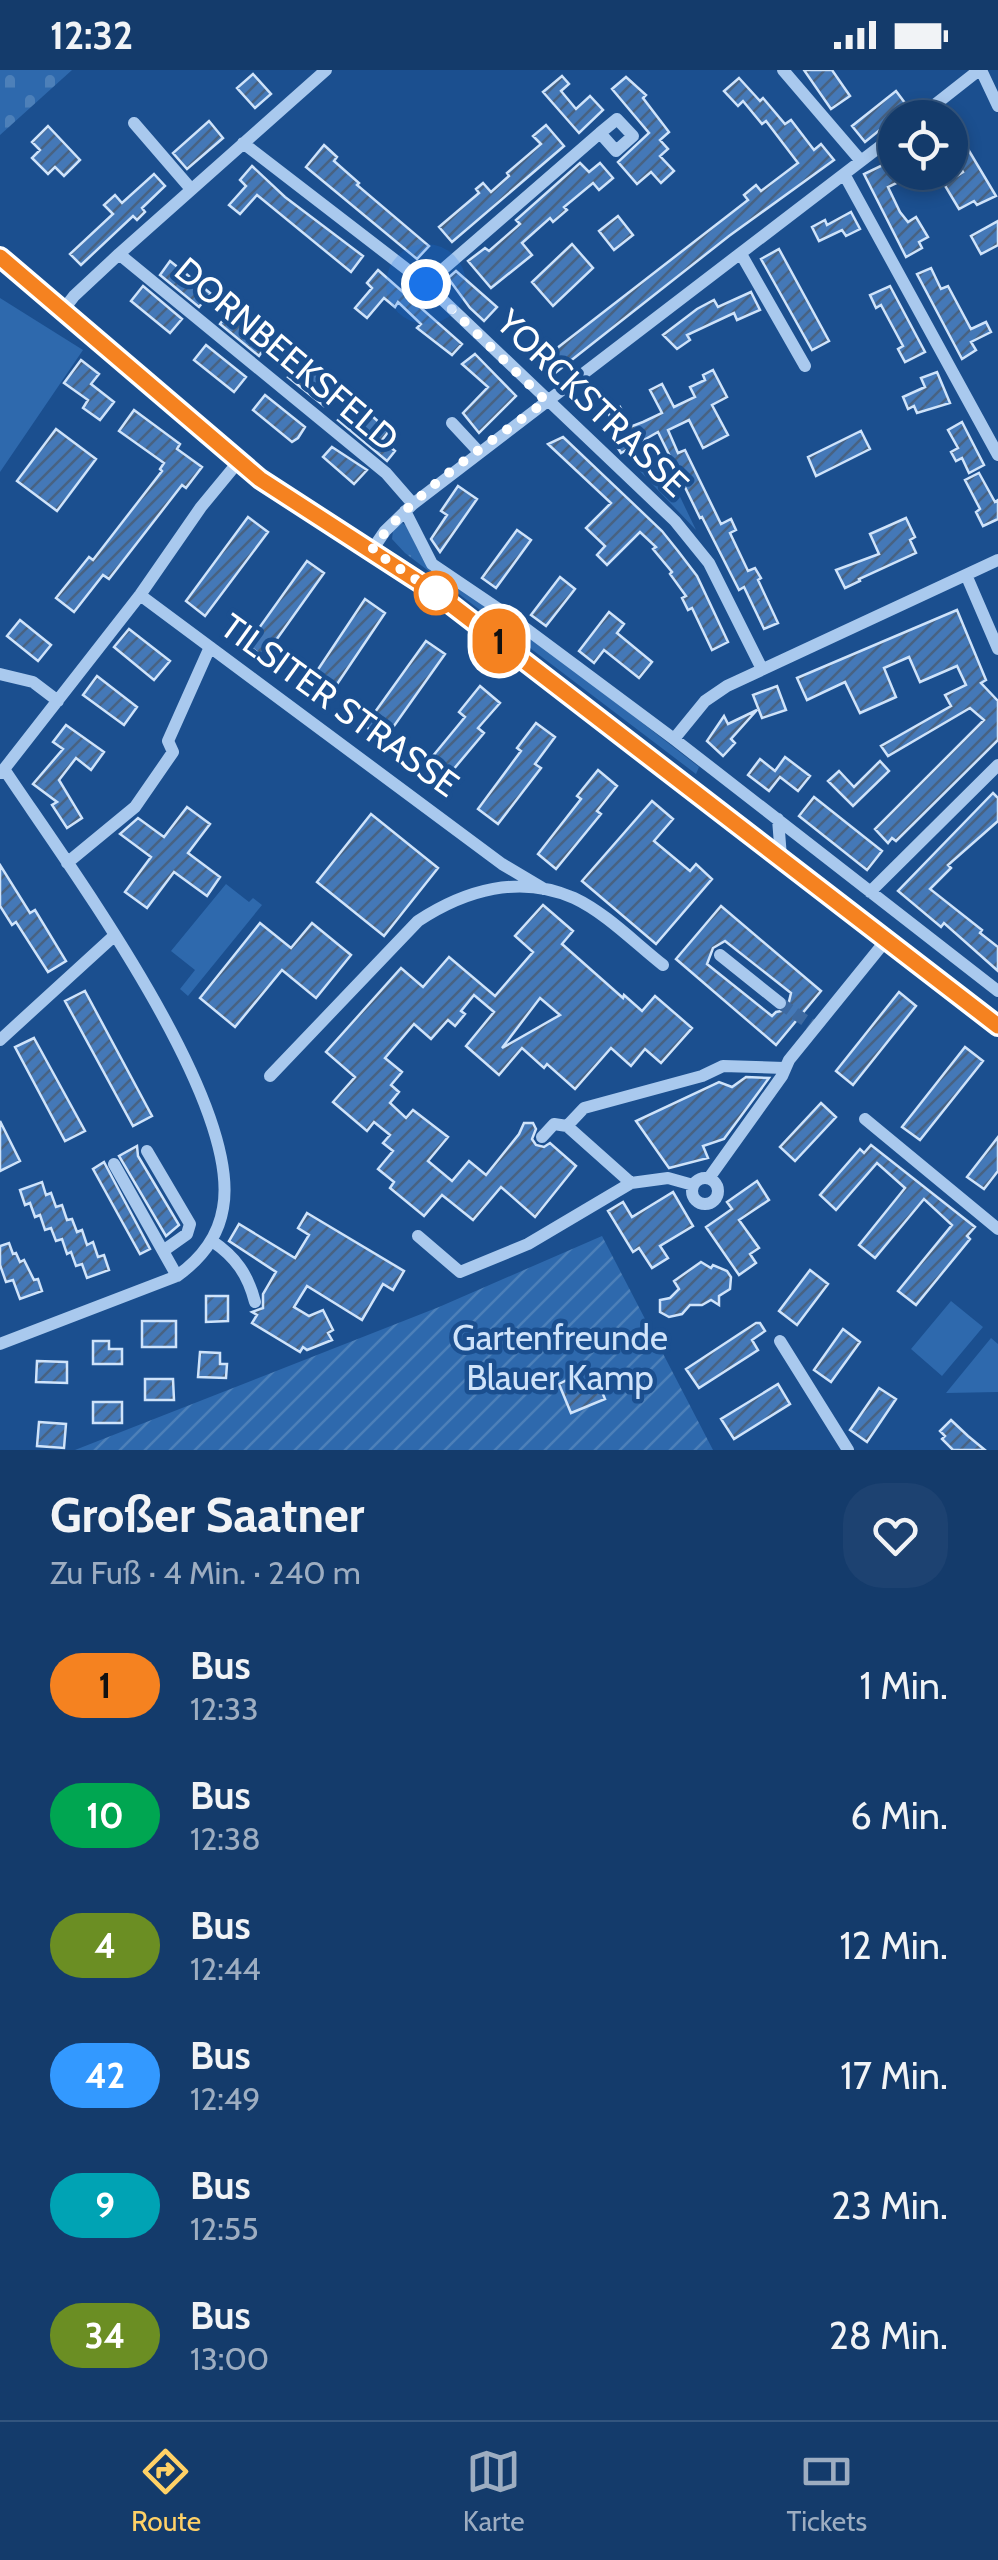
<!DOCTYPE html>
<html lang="de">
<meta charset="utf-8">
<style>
body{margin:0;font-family:Cabin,sans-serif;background:#1d4271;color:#f1f3f6;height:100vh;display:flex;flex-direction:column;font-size:38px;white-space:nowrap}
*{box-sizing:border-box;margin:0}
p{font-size:32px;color:#9dadc1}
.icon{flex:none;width:55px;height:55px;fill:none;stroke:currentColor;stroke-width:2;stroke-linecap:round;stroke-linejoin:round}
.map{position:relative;height:1380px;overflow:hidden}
.drawer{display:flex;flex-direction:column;background:#143b6b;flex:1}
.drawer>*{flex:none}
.badge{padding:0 20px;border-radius:32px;font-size:35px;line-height:65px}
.buttons{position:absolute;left:878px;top:30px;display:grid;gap:20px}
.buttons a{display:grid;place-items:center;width:90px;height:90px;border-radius:50%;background:#143b6b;box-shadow:0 5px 15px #0003,0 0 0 2px #33557e;font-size:50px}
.you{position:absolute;width:50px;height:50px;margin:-25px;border:8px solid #fff;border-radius:50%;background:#1a73e8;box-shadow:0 0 0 15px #1a73e833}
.map>.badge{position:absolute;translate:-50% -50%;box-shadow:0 0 0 5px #fff}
.round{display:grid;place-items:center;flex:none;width:105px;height:105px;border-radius:40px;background:#1d4271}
.overview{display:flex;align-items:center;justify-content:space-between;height:170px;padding:0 50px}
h1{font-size:48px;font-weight:700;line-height:75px}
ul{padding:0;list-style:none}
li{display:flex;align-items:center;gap:30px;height:130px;padding:0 50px}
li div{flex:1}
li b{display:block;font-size:38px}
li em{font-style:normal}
li .badge{min-width:110px;font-weight:700;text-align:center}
.status{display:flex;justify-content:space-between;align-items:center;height:70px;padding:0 50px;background:#143b6b;direction:ltr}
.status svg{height:28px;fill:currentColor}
.tabs{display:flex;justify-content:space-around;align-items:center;height:140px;border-top:2px solid #33557e;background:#143b6b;font-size:28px;color:#9dadc1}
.tabs a{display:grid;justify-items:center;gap:5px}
.tabs .current{color:#ffd166}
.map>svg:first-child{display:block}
</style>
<div class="status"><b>12:32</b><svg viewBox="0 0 49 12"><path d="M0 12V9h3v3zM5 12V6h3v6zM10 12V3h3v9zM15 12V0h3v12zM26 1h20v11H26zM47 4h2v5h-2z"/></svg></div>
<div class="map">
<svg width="998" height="1380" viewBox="0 0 998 1380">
<defs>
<pattern id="grass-tufts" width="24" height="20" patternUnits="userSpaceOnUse" patternTransform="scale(2.5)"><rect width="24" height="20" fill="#2e69ad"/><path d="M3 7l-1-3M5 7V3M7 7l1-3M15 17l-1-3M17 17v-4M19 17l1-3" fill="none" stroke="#4d80b9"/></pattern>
<pattern id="cemetery-stones" width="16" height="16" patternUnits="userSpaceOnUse" patternTransform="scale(2.5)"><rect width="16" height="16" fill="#2e69ad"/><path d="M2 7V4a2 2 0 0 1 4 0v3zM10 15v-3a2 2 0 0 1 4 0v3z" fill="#4d80b9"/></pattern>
<pattern id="garden-furrows" width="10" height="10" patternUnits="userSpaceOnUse" patternTransform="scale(2.5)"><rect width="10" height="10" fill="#2e69ad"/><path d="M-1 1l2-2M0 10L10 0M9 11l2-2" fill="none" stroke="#4d80b9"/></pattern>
<pattern id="building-hatch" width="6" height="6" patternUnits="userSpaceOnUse" patternTransform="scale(2.5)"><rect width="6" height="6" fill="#4478b7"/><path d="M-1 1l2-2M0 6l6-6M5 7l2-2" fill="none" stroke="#486282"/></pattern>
</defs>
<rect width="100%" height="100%" fill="#1b4f8f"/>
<path fill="url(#grass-tufts)" d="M658,381L696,460L634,395Z
M402,453L407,456L417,478L699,697L696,704L405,483L392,469L393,461Z"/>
<path fill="url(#cemetery-stones)" d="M0,0H72L0,65Z"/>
<path fill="#2e69ad" d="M0,228L83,280L0,402Z
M226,814L249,832L253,828L262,835L188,926L180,919L195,900L171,881Z
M951,1231L983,1257L942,1306L911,1279Z
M991,1268L998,1274V1322L946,1323Z"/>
<path fill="url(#garden-furrows)" d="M602,1166L713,1380H75L439,1237Z"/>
<path fill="url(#building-hatch)" stroke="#cfe3fa" stroke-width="2.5" fill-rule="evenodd" d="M804,0H832L850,26L831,39Z
M253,4L271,24L255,38L237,18Z
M562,6L569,14L561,21L576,39L590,26L603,40L579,63L543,22Z
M626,7L646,25L643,28L669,62L660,70L668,79L660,86L674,101L661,113L651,102L637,114L618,92L649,63L612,19Z
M739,8L760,31L763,28L785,54L791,50L814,80L821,74L834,90L729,166L550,307L538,294L552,282L748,130L744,125L756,115L761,121L798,93L766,51L762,54L743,31L738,36L724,21Z
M896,21L908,37L865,72L852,56Z
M950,49L996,126L977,135L974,131L959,139L944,114L963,102L950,80Z
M209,51L223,68L187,99L173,83Z
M546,55L564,76L452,172L439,157L479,123L476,119L483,113L491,122L509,106L507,103L541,74L533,66Z
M48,56L80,90L64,106L55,97L48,104L32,88L40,80L32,72Z
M324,75L337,87L334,91L359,113L357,115L429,176L417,189L306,97Z
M580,93L589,102L600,93L613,108L599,120L593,113L564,137L567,140L553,152L550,148L522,173L532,185L491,218L468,191L485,178L489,181L520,154L516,150Z
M887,93L892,103L899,102L903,110L888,117L900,142L908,152L916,147L928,167L919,172L922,178L906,187L864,104Z
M252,96L285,127L363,186L351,202L257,125L240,144L229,135L246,116L240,110Z
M154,104L165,116L142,138L145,142L137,150L133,146L81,195L70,184L113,144L104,135L115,125L122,133Z
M851,142L860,159L846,166L842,160L819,171L812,157L825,150L827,155Z
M618,146L633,165L614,180L599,161Z
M998,151V175L981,184L971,166Z
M572,174L593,198L553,236L532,212Z
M779,179L829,271L812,280L761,189Z
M170,191L210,223L199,237L160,205Z
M931,198L941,219L948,216L971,259L986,252L991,262L971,272L976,280L962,289L917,204Z
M378,200L462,274L452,285L417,258L421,254L398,232L395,237L384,228L367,248L355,238L372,218L367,213Z
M456,201L497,237L484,251L470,238L448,208Z
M143,216L182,249L170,263L131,231Z
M890,216L925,282L905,292L898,279L903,276L881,235L876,238L870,225Z
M751,222L760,240L737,250L734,243L687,265L690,270L677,279L663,265L697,239L714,230L718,237Z
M231,239L270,271L259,286L220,254Z
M206,275L246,307L234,322L194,290Z
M475,284L516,326L479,363L463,343L488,317L462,294Z
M81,290L99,304L91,314L114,332L100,350L83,338L88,330L64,313Z
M298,294L312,305L315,301L326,309L322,313L334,324L324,336L288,307Z
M713,300L727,327L712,335L728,365L703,378L689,350L668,360L678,383L685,380L721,454L731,449L736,460L730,463L748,501L755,498L761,508L758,510L778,553L764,559L744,517L739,520L702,447L700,448L658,362L621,383L613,370L621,366L608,343L620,337L630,357L643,352L662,343L650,320L662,314L674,337L695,327L690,317L705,310L703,305Z
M937,302L950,333L917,343L914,336L908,339L903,327L925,317L921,308Z
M265,325L305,357L298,368L292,372L253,340Z
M355,331L389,361L382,370L395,381L387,391L338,350Z
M134,340L180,374L177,379L202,397L186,418L182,415L109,509L103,505L74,542L56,528L89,487L93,490L162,401L160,399L164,393L119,361Z
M962,352L984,395L969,403L962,388L956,391L951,382L958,378L948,360Z
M56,359L96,389L57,441L17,411Z
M861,361L870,379L816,406L808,387Z
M563,367L662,461L678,481L697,506L728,572L712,580L692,538L688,540L682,528L686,526L670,504L672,502L653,479L656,477L640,462L607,495L597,485L605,476L586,458L611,433L548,374Z
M332,377L367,400L354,414L323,387Z
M979,403L995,432L998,430V449L983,456L976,442L980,439L965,410Z
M458,416L477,429L440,482L431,469L447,445L441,441Z
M248,447L268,462L205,546L186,531Z
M906,448L915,467L910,470L916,483L859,509L860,511L845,518L836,500L879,484L870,464Z
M517,460L531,470L496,518L482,508Z
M307,491L324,503L264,587L247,575Z
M560,507L575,519L546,556L531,545Z
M365,529L385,543L327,629L307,616Z
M957,540L986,610L981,613L998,631V670L896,771L892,768L888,773L875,759L984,650L970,638L888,686L881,676L951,636L945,625L966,615L957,596L920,612L909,587L884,598L896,627L860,643L845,612L807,630L797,608Z
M609,542L624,554L617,563L652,592L639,608L604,580L594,593L579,581Z
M20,550L51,575L38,591L7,566Z
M129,559L170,591L154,610L114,577Z
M426,571L445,584L384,670L365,656Z
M97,606L137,637L124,655L83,625Z
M480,616L500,633L478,658L484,663L442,713L423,698L465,647L459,642Z
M777,616L786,640L762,648L753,625Z
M757,640L731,669L735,673L723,686L707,671L724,646L728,654Z
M536,653L555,667L535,694L541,698L498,754L478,739L521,681L517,678Z
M66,655L104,682L91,700L76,688L59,710L82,748L67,758L52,735L57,732L33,714L63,679L53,672Z
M785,687L810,706L798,721L780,707L769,721L748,705L760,689L775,701Z
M880,691L889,701L853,736L828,711L839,701L854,717Z
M598,700L617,716L597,741L601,744L556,799L538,784L581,729L577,726Z
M993,723L998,728V751L948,795L951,798L930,819L982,860L980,863L998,877V901L944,853L941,857L898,821Z
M814,727L882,781L867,800L799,746Z
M652,731L673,749L654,771L690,801L696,794L712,809L656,874L582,811Z
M187,737L210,754L188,783L220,807L207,826L174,802L147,838L125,822L151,787L120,764L138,748L164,767Z
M371,744L438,798L384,866L317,812Z
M0,795L30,843L35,840L66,891L48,902L16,852L12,855L0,836Z
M543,835L573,861L562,874L623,928L624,925L642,941L655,926L692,958L661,993L645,979L631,996L611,978L575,1019L547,994L544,998L522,978L499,1005L466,976L494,942L474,925L461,941L465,944L455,956L448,950L431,969L414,954L385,988L402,1002L391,1015L399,1022L390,1033L406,1048L413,1040L448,1067L428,1091L452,1111L469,1091L486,1105L519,1064L524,1053H533L536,1059L532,1069L536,1075L544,1077L550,1073L576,1096L535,1147L501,1117L473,1150L442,1125L424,1146L390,1118L394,1112L378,1099L393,1081L383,1073L390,1065L374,1052L367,1061L333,1032L355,1007L326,982L401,898L423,917L449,887L495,926L533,882L515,866ZM540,928L560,945L502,978Z
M721,836L821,921L776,975L676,889ZM725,871L791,923L787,940L776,942L772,946L707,894L713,878Z
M260,853L291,878L312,853L351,885L316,928L282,900L235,957L200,928Z
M85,921L152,1046L133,1056L65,931Z
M899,922L916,936L853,1015L836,1001Z
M34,968L85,1061L65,1071L15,977Z
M965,977L983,991L920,1070L902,1057Z
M746,1007L769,1008L724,1069L703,1076L708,1088L669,1098L636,1051L719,1012L732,1017Z
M821,1033L836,1047L795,1091L780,1077Z
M0,1051L20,1091L0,1101Z
M998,1067V1101L984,1119L967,1107Z
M871,1075L975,1157L967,1166L970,1169L916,1235L898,1221L952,1155L924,1129L875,1188L859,1175L905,1118L877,1093L836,1140L820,1125L860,1079L864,1083Z
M137,1076L138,1086L179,1155L166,1166L119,1086Z
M104,1092L150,1179L140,1184L93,1099Z
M757,1111L769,1130L739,1150L759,1178L750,1184L756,1193L739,1205L706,1157L732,1139L727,1132Z
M42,1112L46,1125L51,1123L56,1137L62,1135L67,1150L72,1149L77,1162L82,1160L87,1175L93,1172L98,1187L104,1185L109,1200L87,1208L82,1194L76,1196L71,1182L67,1184L62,1169L56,1171L51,1158L45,1160L40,1145L35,1147L30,1133L25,1135L20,1120Z
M673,1122L693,1156L660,1176L668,1188L652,1198L639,1178L633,1182L608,1141L623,1132L632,1147Z
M307,1143L404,1201L393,1220L383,1214L362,1250L307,1216L294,1237L309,1246L323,1240L333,1260L328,1263L332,1270L307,1280L303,1277L300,1282L252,1253L257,1245L252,1242L263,1238V1224L276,1202L229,1171L239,1154L295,1188L309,1165L298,1158Z
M9,1173L13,1184L16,1183L20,1192L24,1190L34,1210L38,1209L42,1221L20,1229L13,1210L6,1212L0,1195V1176Z
M701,1192L711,1198L713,1195L727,1201L731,1207L730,1219L719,1226V1235L711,1230L702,1235H690L682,1244L669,1247L660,1242V1230L670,1228L679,1219L674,1211Z
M810,1200L828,1214L797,1255L779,1241Z
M206,1226H228V1251L206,1252Z
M142,1251H176V1277H142Z
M756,1253H760L765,1261L752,1270L758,1280L699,1318L686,1299Z
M843,1259L860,1272L831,1312L814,1300Z
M93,1271H109V1279H122V1294H93Z
M200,1282L220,1283V1294H227L226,1308L198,1307Z
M37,1291L67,1292V1313L36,1312Z
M145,1309H173L174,1330H145Z
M569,1309L573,1320L597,1310L605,1329L571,1343L559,1314Z
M778,1314L790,1334L734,1369L721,1349Z
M879,1318L896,1329L867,1372L850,1360Z
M93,1332H122V1353H93Z
M951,1350L968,1366L985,1380H953L942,1369L945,1366L940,1361Z
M39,1352L66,1354L64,1378L37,1376Z"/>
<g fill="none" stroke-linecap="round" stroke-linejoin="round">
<path stroke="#3d69a0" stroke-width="12" stroke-dasharray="12 6" stroke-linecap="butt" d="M780,933L816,958"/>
<path stroke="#a9c9ee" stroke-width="12" d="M783,0L861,91
M981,0L998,36
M918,48L979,0
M134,53L191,119
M243,73L426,214L675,451L709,493L762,599
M844,104L998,385
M119,184L386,403L413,434
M741,184L805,296
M426,214L600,63L617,49L633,66L616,81L600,63
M64,239L74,226L119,184L326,0
M452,353L479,382
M405,441L432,494L509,546L674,669L998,921
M372,480L385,461L413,434L895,65
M967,507L998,579
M140,525L502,794L544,819
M0,604L33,612L58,631
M674,669L705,631L727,616L998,490
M1,703L140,525L201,437L239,391
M778,749L781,787
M67,793L135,737L173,682L168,671L210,577
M870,822L998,695
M720,885L780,933
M0,970L115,865
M270,1006L418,851C465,820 520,804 574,828C606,843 635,873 663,895
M865,1049L998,1159
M567,1056L584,1038L702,1006L723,996L784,998
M542,1067L554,1054L567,1056L631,1113
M147,1081L190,1154L187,1164L163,1181
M114,1094L177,1206
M692 1121a13 13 0 1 1 26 0a13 13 0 1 1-26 0Z
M709,1108L782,1006L789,990L887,869
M418,1166L460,1202L528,1174L631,1113L668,1108L693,1115
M212,1171C236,1187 248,1205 255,1232
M780,1271L848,1380
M0,1274L177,1206C201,1189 218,1168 223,1138C243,1030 65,791 4,699"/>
<path stroke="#f0f6ff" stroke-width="15" d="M0,187L260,409L436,523L998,956"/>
</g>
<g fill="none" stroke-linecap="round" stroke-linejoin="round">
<g stroke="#fff" stroke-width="22">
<path id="line" d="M0,187L260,409L436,523L998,956"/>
</g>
<use href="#line" stroke="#f58220" stroke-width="15"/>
<path stroke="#fff" stroke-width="10" stroke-dasharray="0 18" d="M426,214L546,331C493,371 408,425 372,480L436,523"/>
</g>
<circle fill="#fff" stroke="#f58220" stroke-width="5" cx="436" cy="523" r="20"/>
<g text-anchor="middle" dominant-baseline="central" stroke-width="9" stroke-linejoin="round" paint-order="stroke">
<g font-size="35" fill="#fff" stroke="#1b4f8f">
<text transform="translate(287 284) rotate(40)">DORNBEEKSFELD</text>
<text transform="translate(593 333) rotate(44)">YORCKSTRASSE</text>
<text transform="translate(340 635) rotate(36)">TILSITER STRASSE</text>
</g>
<g font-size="35" fill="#cfe3fa" stroke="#1b4f8f">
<text x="560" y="1267">Gartenfreunde<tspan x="560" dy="40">Blauer Kamp</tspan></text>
</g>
</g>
</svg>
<div class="buttons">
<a><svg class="icon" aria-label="locate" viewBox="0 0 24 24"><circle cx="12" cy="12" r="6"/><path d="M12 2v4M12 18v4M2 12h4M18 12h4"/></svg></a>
</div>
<div class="you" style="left:426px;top:214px"></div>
<b class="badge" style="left:499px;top:571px;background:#f58220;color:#111">1</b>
</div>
<section class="drawer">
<div class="overview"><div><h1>Großer Saatner</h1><p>Zu Fuß · 4 Min. · 240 m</p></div><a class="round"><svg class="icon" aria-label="heart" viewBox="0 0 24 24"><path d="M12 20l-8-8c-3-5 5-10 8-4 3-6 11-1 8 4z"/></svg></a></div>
<ul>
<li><span class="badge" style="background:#f58220;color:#111">1</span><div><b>Bus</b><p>12:33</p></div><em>1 Min.</em></li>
<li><span class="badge" style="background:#00a651;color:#fff">10</span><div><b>Bus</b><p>12:38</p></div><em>6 Min.</em></li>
<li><span class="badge" style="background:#6b8e23;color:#fff">4</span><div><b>Bus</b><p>12:44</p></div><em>12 Min.</em></li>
<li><span class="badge" style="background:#39f;color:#fff">42</span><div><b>Bus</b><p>12:49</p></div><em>17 Min.</em></li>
<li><span class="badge" style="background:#00a3b4;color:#fff">9</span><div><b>Bus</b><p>12:55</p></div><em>23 Min.</em></li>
<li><span class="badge" style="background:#6b8e23;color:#fff">34</span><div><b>Bus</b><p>13:00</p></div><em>28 Min.</em></li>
</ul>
</section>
<nav class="tabs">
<a class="current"><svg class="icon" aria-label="directions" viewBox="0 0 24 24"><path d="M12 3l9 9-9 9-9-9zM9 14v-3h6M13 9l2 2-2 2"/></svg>Route</a>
<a><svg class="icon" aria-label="map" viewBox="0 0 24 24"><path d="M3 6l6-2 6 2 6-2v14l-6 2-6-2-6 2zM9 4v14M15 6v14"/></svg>Karte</a>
<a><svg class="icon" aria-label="tickets" viewBox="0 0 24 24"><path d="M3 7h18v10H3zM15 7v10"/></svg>Tickets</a>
</nav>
